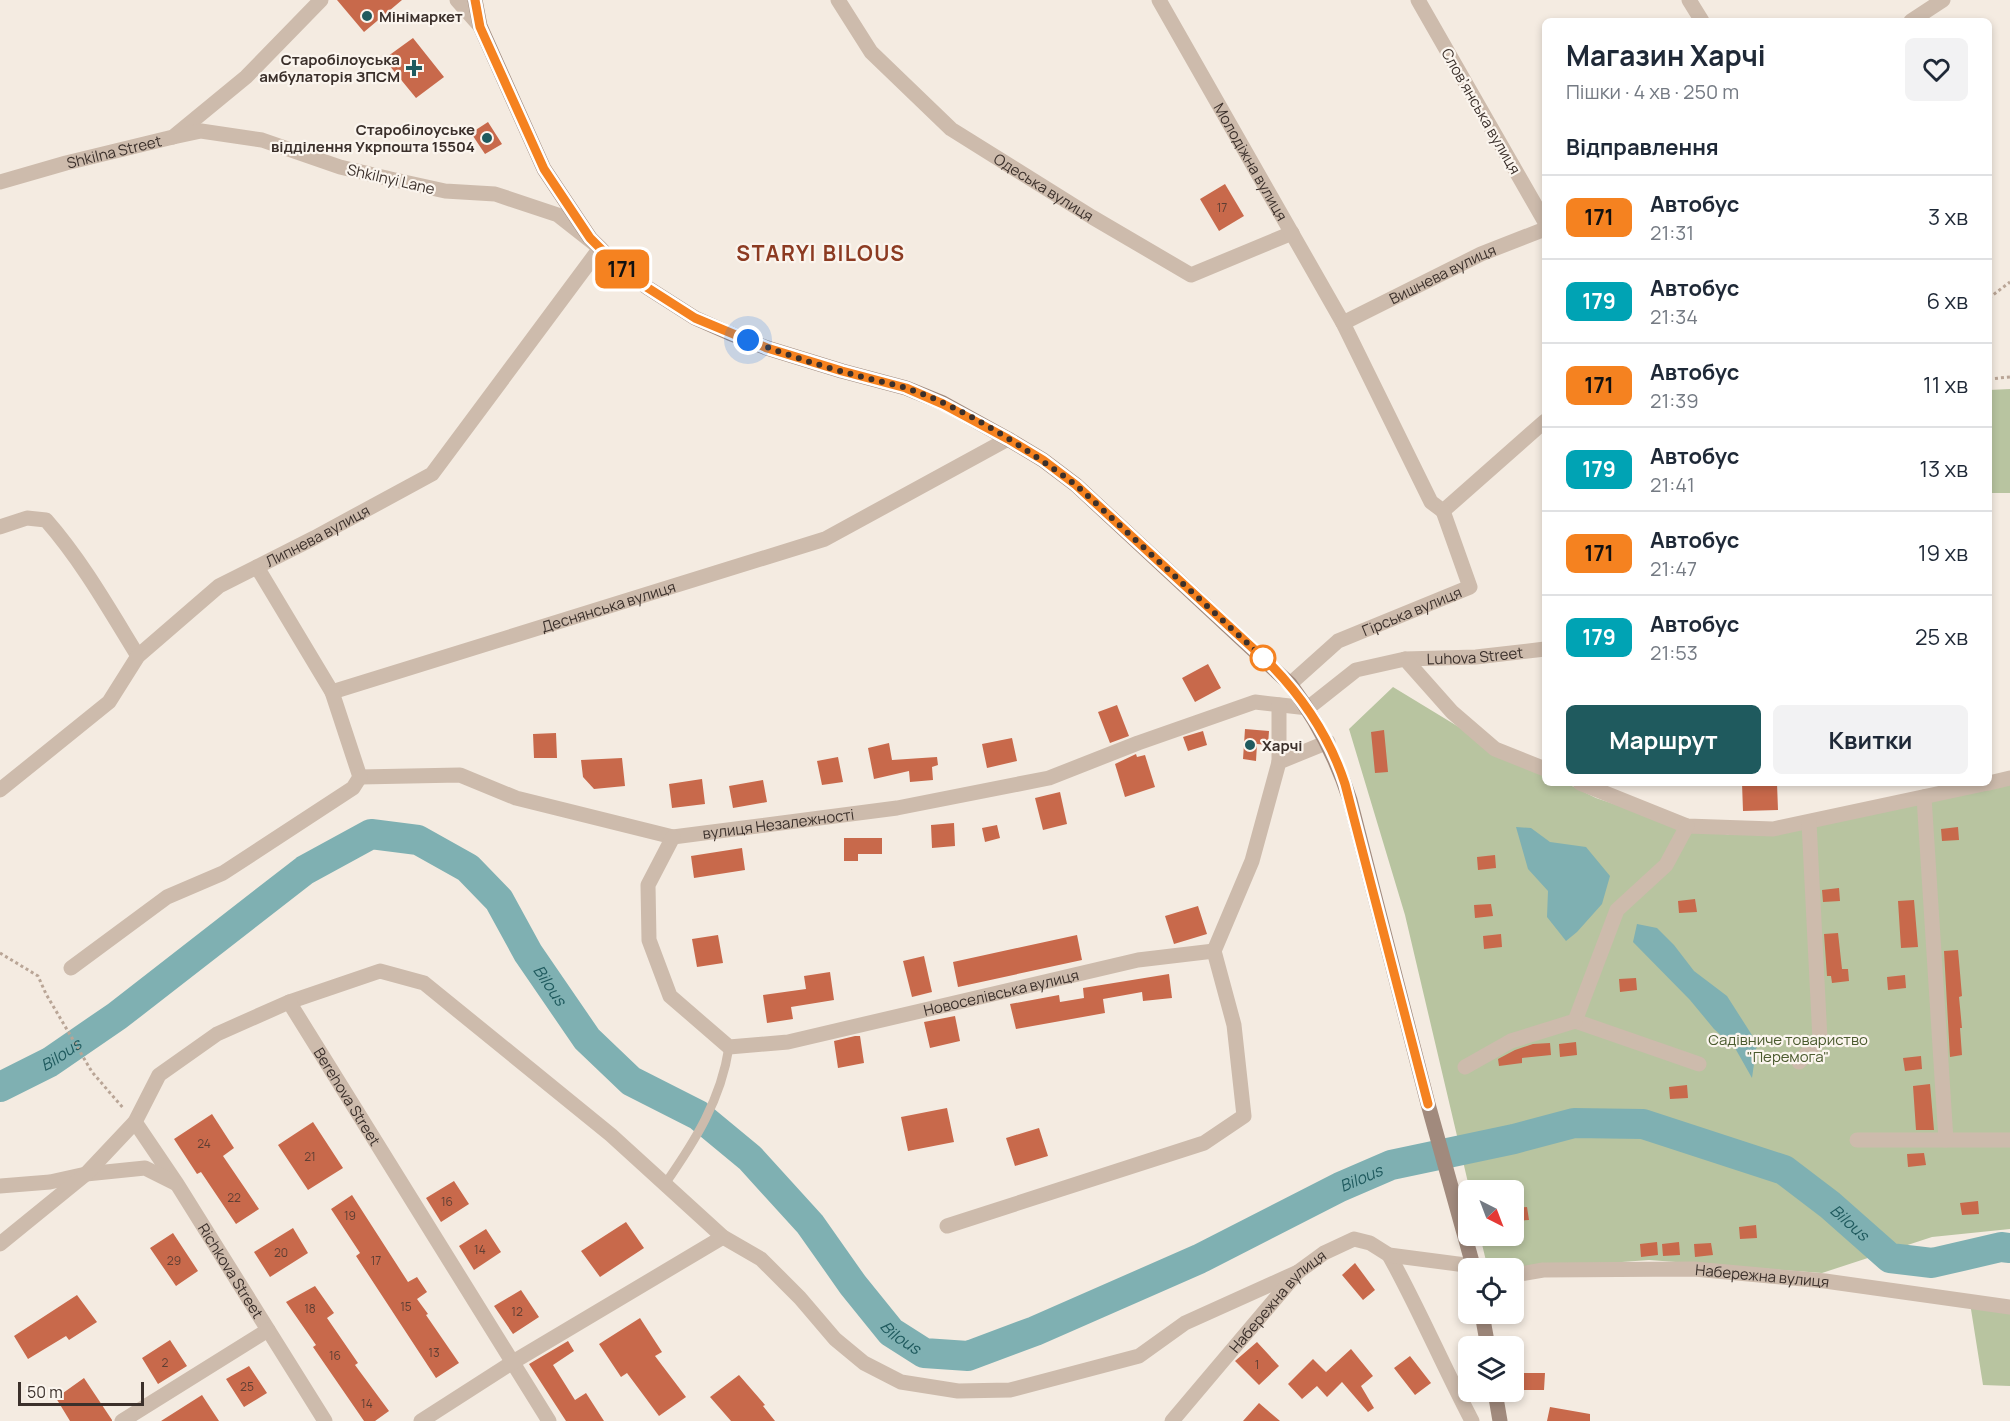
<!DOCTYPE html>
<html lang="uk">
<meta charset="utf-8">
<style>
body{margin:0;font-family:Manrope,sans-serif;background:#f2f2f3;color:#1f2937;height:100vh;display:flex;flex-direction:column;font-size:22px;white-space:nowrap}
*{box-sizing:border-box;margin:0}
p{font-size:20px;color:#747a83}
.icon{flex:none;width:33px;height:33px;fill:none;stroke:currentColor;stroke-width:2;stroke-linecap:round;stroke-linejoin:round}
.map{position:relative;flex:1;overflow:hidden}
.drawer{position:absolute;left:1542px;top:18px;width:450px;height:768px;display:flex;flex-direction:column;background:#fff;border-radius:9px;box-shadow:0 3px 9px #0003}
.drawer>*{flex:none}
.badge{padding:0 12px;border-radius:9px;font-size:21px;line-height:39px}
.needle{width:39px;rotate:138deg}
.buttons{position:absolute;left:1458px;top:1180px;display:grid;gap:12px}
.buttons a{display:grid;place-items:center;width:66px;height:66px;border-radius:9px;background:#fff;box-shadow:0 3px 9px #0003;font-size:30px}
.scale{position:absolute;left:18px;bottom:15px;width:126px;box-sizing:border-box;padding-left:6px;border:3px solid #3b302b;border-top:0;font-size:16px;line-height:21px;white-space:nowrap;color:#3b302b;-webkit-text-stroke:4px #fbf5ee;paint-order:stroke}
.you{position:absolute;width:30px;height:30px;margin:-15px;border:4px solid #fff;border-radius:50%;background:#1a73e8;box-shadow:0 0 0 9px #1a73e833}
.map>.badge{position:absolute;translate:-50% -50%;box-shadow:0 0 0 3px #fff}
h2{padding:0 24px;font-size:22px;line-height:54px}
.round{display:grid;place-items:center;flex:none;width:63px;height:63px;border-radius:9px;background:#f2f2f3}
.overview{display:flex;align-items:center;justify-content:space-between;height:102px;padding:0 24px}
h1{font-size:28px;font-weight:700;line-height:45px}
.button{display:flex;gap:12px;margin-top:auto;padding:12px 24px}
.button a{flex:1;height:69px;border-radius:9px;background:#1f5a5e;color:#fff;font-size:24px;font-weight:700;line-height:69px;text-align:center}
.button a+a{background:#f2f2f3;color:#1f2937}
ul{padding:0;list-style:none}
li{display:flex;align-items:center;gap:18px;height:84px;padding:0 24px;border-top:2px solid #e0e1e3}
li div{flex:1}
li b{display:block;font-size:22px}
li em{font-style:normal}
li .badge{min-width:66px;font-weight:700;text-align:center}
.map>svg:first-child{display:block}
</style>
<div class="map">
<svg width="2010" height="1421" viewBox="0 0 2010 1421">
<rect width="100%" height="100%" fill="#f4ebe1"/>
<path fill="#b8c4a0" d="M2010,389V493H1989V390Z
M1393,687L1495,749L1545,773V783H1566L1596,798L1644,814L1729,835L2010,773V1229L1932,1237L1822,1273L1649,1260L1514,1270L1488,1269L1480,1236H1514V1191H1470L1405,915L1349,729Z
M1970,1303L2010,1308V1386L1983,1385Z"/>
<path fill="#7fb0b2" d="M1516,827L1531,828L1550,842L1586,847L1610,876L1602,904L1577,932L1566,941L1547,917L1548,891L1528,869Z
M1637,924L1657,928L1674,945L1694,971L1727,996L1757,1043L1752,1078L1735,1048L1714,1029L1690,1000L1633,942Z"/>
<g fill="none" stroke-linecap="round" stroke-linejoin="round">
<path stroke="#7fb0b2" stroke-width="30" id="s1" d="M0,1087L50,1062L117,1016L305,870L371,834L418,840L468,868L499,900L528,953L587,1039L631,1081L698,1115L750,1158L810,1224L853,1285L891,1332L924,1353L968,1356L1035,1331L1199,1259L1340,1187L1391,1165L1514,1139L1574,1123L1643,1124L1784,1170L1830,1205L1890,1258L1932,1263L2001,1247L2010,1248"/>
</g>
<path fill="#c8694b" d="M337,0H402L364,32Z
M413,38L444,77L416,98L384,59Z
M488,122L502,144L485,154L471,133Z
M1225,184L1244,216L1219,231L1200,199Z
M1208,664L1221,688L1195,702L1182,678Z
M1117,705L1129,736L1110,743L1098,712Z
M1245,729L1269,731L1268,745L1257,744L1256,761L1243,759Z
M1384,730L1388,772L1375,773L1371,732Z
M1203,731L1207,745L1188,751L1183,737Z
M556,733L557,758H534L533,734Z
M1012,738L1017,761L987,768L982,744Z
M889,743L892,760L937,757L938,765L932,767L933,780L910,782L909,771L874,779L868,748Z
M1136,754L1137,757L1145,755L1155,787L1125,797L1115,764Z
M838,757L843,782L822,785L817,761Z
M622,758L625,786L594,789L583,777L581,760Z
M702,779L705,804L672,808L669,784Z
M763,780L767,802L733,808L729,786Z
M1742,783H1777L1778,810L1743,811Z
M1060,792L1067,824L1043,830L1035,798Z
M954,823L955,846L932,848L931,825Z
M997,825L1000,838L985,842L982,828Z
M1958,827L1959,840L1942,841L1941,829Z
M844,838H882V854H858V861H844Z
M742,848L745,870L694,878L691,856Z
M1495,855L1496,868L1478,870L1477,857Z
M1839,888L1840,901L1823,902L1822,890Z
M1695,899L1697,912L1679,913L1678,901Z
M1914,900L1918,947L1901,948L1898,901Z
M1491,904L1493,916L1475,918L1474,905Z
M1198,906L1207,934L1174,944L1165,916Z
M1838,933L1842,969H1848L1849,981L1832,983L1831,976H1827L1824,934Z
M1501,934L1502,947L1484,949L1483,936Z
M718,935L723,963L697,967L692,939Z
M1077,935L1082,960L958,987L953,962Z
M1958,950L1962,996L1959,997L1962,1028H1960L1962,1055L1950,1057L1944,951Z
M924,956L932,992L912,997L903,961Z
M830,972L834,1000L791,1007L793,1019L767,1023L763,995L806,989L804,976Z
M1169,974L1172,998L1143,1001L1142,992L1103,999L1105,1013L1016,1029L1010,1004L1059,995L1060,1002L1084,998L1083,988Z
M1905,975L1906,988L1888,990L1887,977Z
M1636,978L1637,990L1620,992L1619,979Z
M955,1016L960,1041L930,1048L924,1022Z
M855,1036H860L864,1063L838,1068L834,1041Z
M1576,1042L1577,1055L1560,1057L1559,1044Z
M1550,1043L1551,1055L1522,1058V1063L1499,1066L1498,1059L1515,1050L1533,1044Z
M1921,1056L1922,1069L1905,1071L1903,1058Z
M1930,1084L1934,1130H1916L1913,1086Z
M1687,1085L1688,1098L1670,1099L1669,1087Z
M947,1108L954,1142L908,1151L901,1117Z
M212,1114L234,1148L223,1156L259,1209L236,1224L201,1172L197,1174L174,1139Z
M313,1122L343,1168L308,1190L278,1145Z
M1039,1128L1048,1156L1015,1166L1006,1138Z
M1924,1153L1926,1165L1908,1167L1907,1154Z
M454,1181L469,1204L441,1222L426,1198Z
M352,1195L408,1282L417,1277L427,1292L417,1299L428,1314L426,1315L459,1363L436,1378L356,1256L360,1253L331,1209Z
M1978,1201L1979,1214L1962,1215L1960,1203Z
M1527,1207L1529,1220L1514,1221V1208Z
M626,1222L644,1248L600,1277L581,1251Z
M1756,1225L1757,1238L1740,1239L1739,1227Z
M293,1228L308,1253L270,1277L254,1252Z
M486,1229L501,1252L474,1270L459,1246Z
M173,1233L198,1271L176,1286L150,1248Z
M1657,1242L1658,1255L1641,1257L1640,1244Z
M1679,1242L1680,1255L1663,1256L1662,1244Z
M1711,1243L1713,1255L1695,1257L1694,1244Z
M1355,1263L1375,1290L1363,1300L1342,1275Z
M315,1286L334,1313L327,1318L358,1363L355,1365L389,1411L375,1421H364L313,1347L316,1345L286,1302Z
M521,1290L539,1317L513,1334L494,1306Z
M77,1295L97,1322L69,1340L66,1336L28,1359L14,1336Z
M640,1318L662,1352L655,1356L686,1397L659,1416L627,1373L621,1377L599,1344Z
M170,1340L187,1366L158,1384L142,1358Z
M568,1341L574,1351L553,1365L575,1400L586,1393L604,1421H566L529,1364Z
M1257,1342L1279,1366L1259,1385L1235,1361Z
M1351,1349L1373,1376L1361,1386L1374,1408L1368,1412L1342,1382L1327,1397L1317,1386L1302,1399L1288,1384L1313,1359L1326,1372Z
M1410,1356L1431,1383L1415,1395L1394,1368Z
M249,1366L267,1393L244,1407L226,1379Z
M1524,1373H1545L1544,1390H1524Z
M739,1375L765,1405L763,1406L775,1421H731L710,1397Z
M84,1378L112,1420V1421H70L56,1398Z
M202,1395L219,1421H161Z
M1259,1403L1280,1421H1243Z
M1550,1407L1590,1414V1421H1547Z"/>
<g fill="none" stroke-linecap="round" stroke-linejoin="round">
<path stroke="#b9a596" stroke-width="3" stroke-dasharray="3 3" stroke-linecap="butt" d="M1989,298L2010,282
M1989,379L2010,377
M0,953L38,976L46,994L92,1072L124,1109
M1460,1278L1466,1310"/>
<path stroke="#cdbbac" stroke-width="9" d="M665,1184C695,1141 721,1100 729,1047"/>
<g stroke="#cdbbac" stroke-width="15">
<path d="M457,0L480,26"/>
<path id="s2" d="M838,0L871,52L951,129L1092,217L1191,275L1292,233"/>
<path id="s3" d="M1159,0L1343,323L1431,502L1443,511L1545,421"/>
<path d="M1418,0L1545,222"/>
<path d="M1689,0L1702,21"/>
<path d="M1911,21L1943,0"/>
<path id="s4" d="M0,182L66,163L173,137L246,77L321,0"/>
<path id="s5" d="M1343,323L1481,254L1545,229"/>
<path d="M0,527L27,518L46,520C82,561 109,609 138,656"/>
<path id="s6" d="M257,567L332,692L825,539L1008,439"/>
<path id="s7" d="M1405,659L1476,657L1545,649"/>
<path id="s8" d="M1290,684L1338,641L1470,587L1443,511"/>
<path id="s9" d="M332,692L360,777L460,775L516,798L673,837L897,808L1049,778L1138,743L1255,702L1308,708L1356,670L1405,659L1452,712L1495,749L1545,769"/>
<path d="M1279,705V762"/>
<path d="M1580,783L1687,826L1773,829L1988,783"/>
<path d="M1989,783L2010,778"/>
<path id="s10" d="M0,790L109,702L138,656L219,586L314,538L432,474L600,248L558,215L495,194L445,191L395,180L340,167L262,140L201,131L173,137"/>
<path d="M1924,797L1946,1140"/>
<path id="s11" d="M673,837L648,885L649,940L670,996L729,1047L788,1042L1138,960L1214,951"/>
<path d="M71,968L167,897L223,873L353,788L360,777"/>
<path d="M289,1002L380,971L424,983L611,1135L723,1237L761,1259L800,1298L835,1339L864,1363L901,1382L958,1391L1010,1390L1139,1356L1185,1323L1298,1272"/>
<path d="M1575,1021L1699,1064"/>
<path d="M1799,1062L1820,1040L1809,822"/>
<path d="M1465,1067L1511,1041L1575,1021L1617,910L1666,865L1687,826"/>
<path id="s12" d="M135,1122L177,1184L325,1421"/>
<path d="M1857,1140H2010"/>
<path d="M0,1186L50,1182L86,1174L145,1168L175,1183"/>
<path d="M947,1226L1204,1143L1244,1116L1234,1025L1214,951L1252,861L1279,762L1328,742"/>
<path id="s13" d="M0,1244L86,1174L135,1122L159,1075L217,1034L289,1002L549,1421"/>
<path d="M1389,1255C1419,1309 1443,1366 1472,1421"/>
<path id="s14" d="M1514,1275L1543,1270L1694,1269L1825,1281L2010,1307"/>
<path d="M122,1421L268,1330"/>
<path d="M421,1421L513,1362L723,1237"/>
<path id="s15" d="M1172,1421L1298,1272L1324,1253L1354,1239L1370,1243L1389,1255L1473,1266L1482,1269"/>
</g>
<path stroke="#a18a7d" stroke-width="15" d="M475,0L480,26L544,169L590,238L619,267L648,288L695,318L729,333L767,348L842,371L906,388L943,403L1008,439L1043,460L1076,485L1290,684C1317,720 1336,757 1350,800L1428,1104L1474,1269
M1482,1314L1488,1347
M1495,1392L1500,1421"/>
</g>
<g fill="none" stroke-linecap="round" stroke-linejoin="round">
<g stroke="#fff" stroke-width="14">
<path id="line" d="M475,0L480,27L544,169L590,238L619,267L648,288L695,318L767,348L842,371L906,388L943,404L1008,439L1043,460L1076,485L1271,665C1305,700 1330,738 1345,784L1428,1104"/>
</g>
<use href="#line" stroke="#f58220" stroke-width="9"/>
<path stroke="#3b302b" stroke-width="6" stroke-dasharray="0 10.8" d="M748,340C779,352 811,363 844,372C864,378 885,382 906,388C964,407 1027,449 1076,485L1271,665L1263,658"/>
</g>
<g fill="#1f5a5e" stroke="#fbf5ee" stroke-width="2">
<circle cx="367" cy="16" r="6"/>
<path d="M411 59h6v6h6v6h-6v6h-6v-6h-6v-6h6z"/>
<circle cx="487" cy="138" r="6"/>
<circle cx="1250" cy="745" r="6"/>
</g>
<circle fill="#fff" stroke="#f58220" stroke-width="3" cx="1263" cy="658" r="12"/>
<g text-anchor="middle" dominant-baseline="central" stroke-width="4.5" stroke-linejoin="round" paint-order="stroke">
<g font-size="12" fill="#5e3e33">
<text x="1222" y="207">17</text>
<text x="204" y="1143">24</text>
<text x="310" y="1156">21</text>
<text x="234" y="1197">22</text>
<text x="447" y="1201">16</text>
<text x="350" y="1215">19</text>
<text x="480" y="1249">14</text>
<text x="281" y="1252">20</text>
<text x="174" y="1260">29</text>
<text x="376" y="1260">17</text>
<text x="406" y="1306">15</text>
<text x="310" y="1308">18</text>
<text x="517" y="1311">12</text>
<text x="434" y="1352">13</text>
<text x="335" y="1355">16</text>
<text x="165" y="1362">2</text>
<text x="1257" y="1364">1</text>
<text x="247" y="1386">25</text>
<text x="367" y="1403">14</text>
</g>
<g font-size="15" font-weight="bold" fill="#3b302b" stroke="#fbf5ee" text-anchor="start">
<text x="379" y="16">Мінімаркет</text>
<text x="400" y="59" text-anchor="end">Старобілоуська<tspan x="400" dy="17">амбулаторія ЗПСМ</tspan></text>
<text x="475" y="129" text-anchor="end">Старобілоуське<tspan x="475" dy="17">відділення Укрпошта 15504</tspan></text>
<text x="1262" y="745">Харчі</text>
</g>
<g font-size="15" fill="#3b302b" stroke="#fbf5ee">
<text transform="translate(1481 111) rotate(60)">Словʼянська вулиця</text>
<text stroke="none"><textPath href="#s4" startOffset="118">Shkilna Street</textPath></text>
<text stroke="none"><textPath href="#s3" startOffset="186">Молодіжна вулиця</textPath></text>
<text transform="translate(391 179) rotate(13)">Shkilnyi Lane</text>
<text stroke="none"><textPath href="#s2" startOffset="282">Одеська вулиця</textPath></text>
<text stroke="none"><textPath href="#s5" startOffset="111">Вишнева вулиця</textPath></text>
<text stroke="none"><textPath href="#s10" startOffset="412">Липнева вулиця</textPath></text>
<text stroke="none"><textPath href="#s6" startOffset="435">Деснянська вулиця</textPath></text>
<text stroke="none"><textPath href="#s8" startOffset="144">Гірська вулиця</textPath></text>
<text stroke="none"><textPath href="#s7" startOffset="70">Luhova Street</textPath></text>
<text stroke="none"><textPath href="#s9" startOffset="518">вулиця Незалежності</textPath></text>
<text stroke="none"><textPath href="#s11" startOffset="525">Новоселівська вулиця</textPath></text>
<text stroke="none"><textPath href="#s13" startOffset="496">Berehova Street</textPath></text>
<text stroke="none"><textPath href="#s12" startOffset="177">Richkova Street</textPath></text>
<text stroke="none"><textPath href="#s14" startOffset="249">Набережна вулиця</textPath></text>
<text stroke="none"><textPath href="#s15" startOffset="160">Набережна вулиця</textPath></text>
</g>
<g font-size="15" fill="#4a5a2e" stroke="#fbf5ee">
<text x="1788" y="1039">Садівниче товариство<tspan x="1788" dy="17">"Перемога"</tspan></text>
</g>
<g font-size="16" font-style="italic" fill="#1f5a5e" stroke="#fbf5ee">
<text stroke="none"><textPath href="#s1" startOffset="699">Bilous</textPath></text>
<text stroke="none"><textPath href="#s1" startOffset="69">Bilous</textPath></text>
<text stroke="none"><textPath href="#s1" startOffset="1707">Bilous</textPath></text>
<text stroke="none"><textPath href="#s1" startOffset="2229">Bilous</textPath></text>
<text stroke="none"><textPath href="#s1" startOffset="1203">Bilous</textPath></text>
</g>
<g font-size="21" font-weight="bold" letter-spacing="1.5" fill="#8c3b22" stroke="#fbf5ee">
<text x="821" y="253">STARYI BILOUS</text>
</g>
</g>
</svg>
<div class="buttons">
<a><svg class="needle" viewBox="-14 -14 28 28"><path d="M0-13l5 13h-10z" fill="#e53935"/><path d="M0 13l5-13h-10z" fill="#747a83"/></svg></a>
<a><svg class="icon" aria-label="locate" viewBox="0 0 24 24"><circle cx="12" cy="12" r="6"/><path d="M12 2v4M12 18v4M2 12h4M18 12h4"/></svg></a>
<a><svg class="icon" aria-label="layers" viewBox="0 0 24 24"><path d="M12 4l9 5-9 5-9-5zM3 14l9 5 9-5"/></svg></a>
</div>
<div class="scale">50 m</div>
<div class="you" style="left:748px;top:340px"></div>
<b class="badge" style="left:622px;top:269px;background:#f58220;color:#111">171</b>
<section class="drawer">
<div class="overview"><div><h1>Магазин Харчі</h1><p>Пішки · 4 хв · 250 m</p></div><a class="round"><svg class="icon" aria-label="heart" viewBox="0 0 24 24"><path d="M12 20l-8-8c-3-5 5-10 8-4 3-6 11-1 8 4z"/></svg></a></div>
<h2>Відправлення</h2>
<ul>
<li><span class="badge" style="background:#f58220;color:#111">171</span><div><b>Автобус</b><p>21:31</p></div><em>3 хв</em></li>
<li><span class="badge" style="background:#00a3b4;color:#fff">179</span><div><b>Автобус</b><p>21:34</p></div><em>6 хв</em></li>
<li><span class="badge" style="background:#f58220;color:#111">171</span><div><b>Автобус</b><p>21:39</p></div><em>11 хв</em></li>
<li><span class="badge" style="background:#00a3b4;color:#fff">179</span><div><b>Автобус</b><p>21:41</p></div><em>13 хв</em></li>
<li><span class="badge" style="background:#f58220;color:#111">171</span><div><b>Автобус</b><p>21:47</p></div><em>19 хв</em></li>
<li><span class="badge" style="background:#00a3b4;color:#fff">179</span><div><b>Автобус</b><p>21:53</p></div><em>25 хв</em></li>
</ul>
<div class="button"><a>Маршрут</a><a>Квитки</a></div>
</section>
</div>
